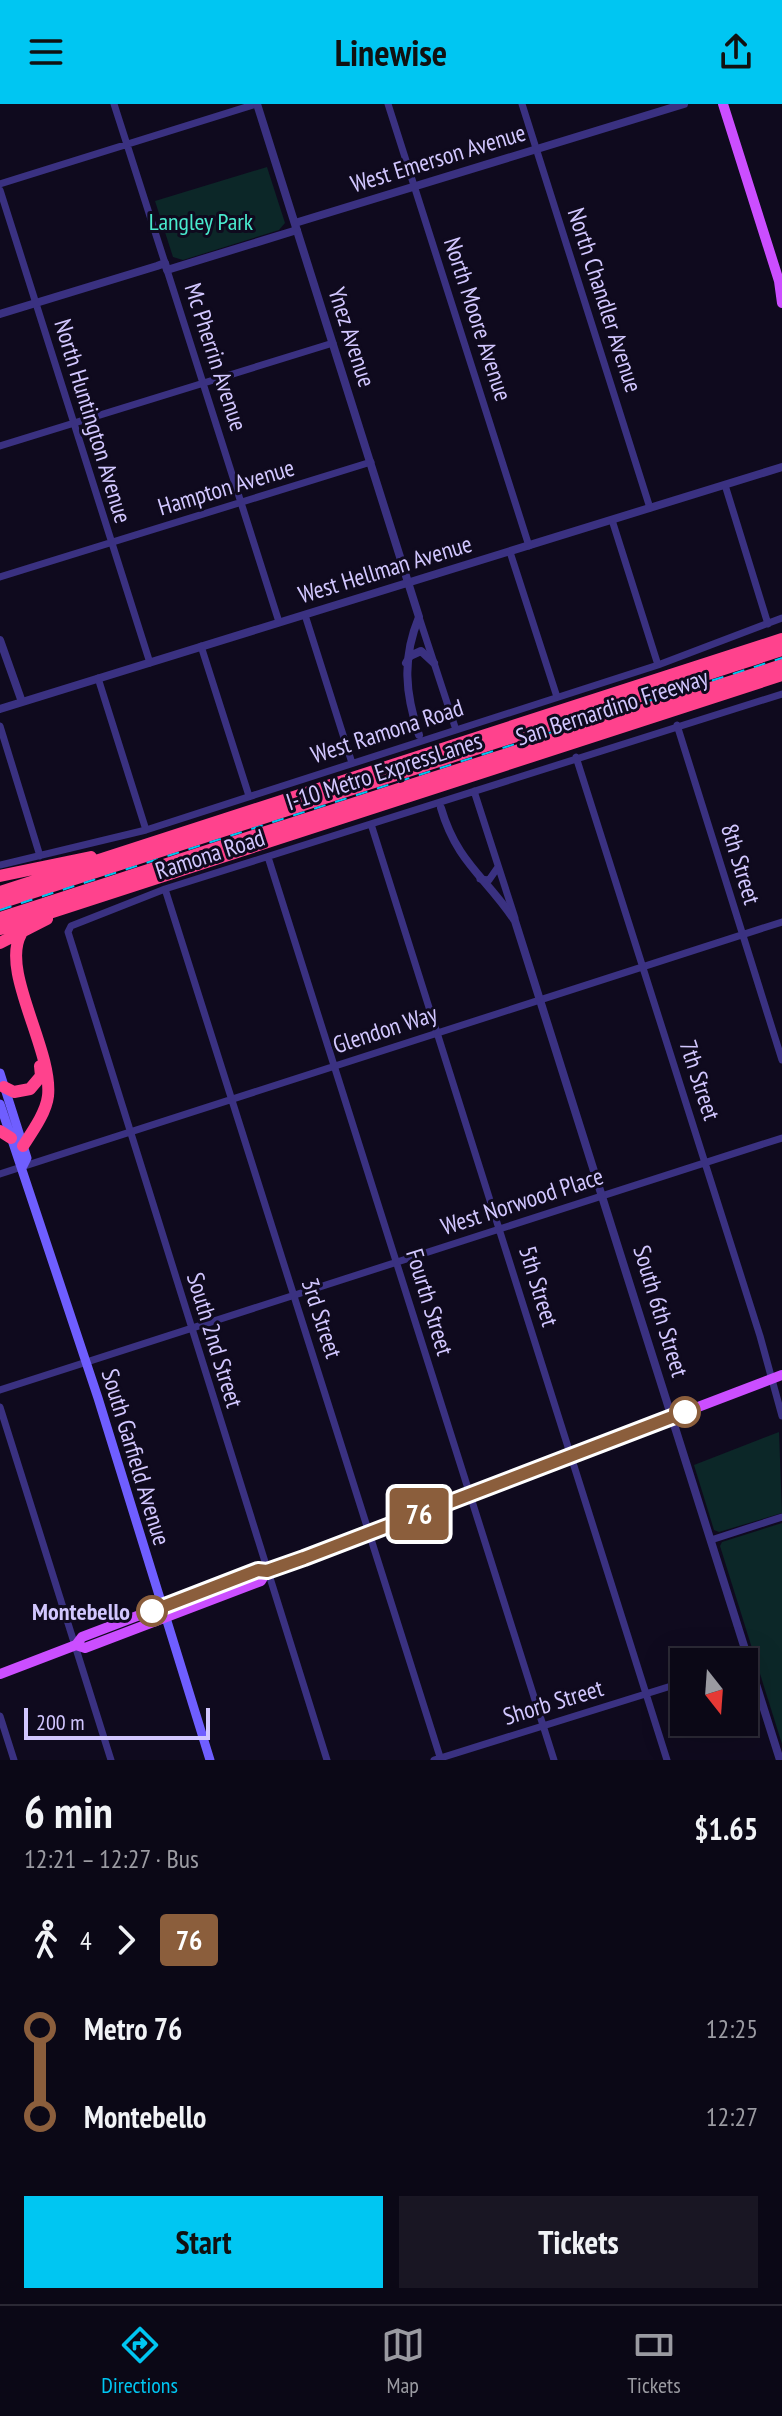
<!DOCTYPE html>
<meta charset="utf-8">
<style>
body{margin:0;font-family:"PT Sans Narrow",sans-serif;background:#191623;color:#f1f3f6;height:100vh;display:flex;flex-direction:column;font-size:30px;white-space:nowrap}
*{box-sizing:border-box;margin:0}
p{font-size:26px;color:#9a9aa1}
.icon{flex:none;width:44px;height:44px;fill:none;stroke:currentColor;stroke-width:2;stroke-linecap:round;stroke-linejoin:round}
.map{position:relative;height:1656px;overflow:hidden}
.sheet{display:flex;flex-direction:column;background:#0b0816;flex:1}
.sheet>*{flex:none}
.badge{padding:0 16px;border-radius:6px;font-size:28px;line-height:52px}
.needle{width:52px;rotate:163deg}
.fabs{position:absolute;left:670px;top:1544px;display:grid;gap:16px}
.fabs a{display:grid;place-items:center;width:88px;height:88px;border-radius:0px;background:#0b0816;box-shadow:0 8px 32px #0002,0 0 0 2px #2b2935;font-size:40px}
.scale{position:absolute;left:24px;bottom:20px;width:186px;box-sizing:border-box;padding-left:8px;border:4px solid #d2c7ff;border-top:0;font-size:22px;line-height:28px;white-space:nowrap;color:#d2c7ff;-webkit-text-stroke:6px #0f0a1e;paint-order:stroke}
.map>.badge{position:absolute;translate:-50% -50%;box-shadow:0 0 0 4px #fff}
.legs{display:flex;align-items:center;gap:12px;height:88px;padding:0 24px;font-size:26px}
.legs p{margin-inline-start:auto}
.head{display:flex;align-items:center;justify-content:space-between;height:136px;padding:0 24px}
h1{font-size:44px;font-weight:600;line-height:60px}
.cta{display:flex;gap:16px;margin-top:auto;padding:16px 24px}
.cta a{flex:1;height:92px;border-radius:0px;background:#00c6f2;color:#111;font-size:32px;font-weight:600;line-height:92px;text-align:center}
.cta a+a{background:#191623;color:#f1f3f6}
ul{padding:0 24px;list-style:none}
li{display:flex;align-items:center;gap:28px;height:88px;font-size:30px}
li i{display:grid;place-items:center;width:12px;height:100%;margin:0 10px;background:currentColor}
li i::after{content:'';width:20px;height:20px;margin:-10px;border:6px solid;border-radius:50%;background:#0b0816}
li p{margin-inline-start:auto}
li:first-child i{background:linear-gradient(#0000 50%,currentColor 0)}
li:last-child i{background:linear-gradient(currentColor 50%,#0000 0)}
header{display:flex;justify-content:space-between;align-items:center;height:104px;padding:0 24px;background:#00c6f2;color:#111;font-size:36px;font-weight:600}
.tabs{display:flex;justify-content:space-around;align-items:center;height:112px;border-top:2px solid #2b2935;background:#0b0816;font-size:22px;color:#9a9aa1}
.tabs a{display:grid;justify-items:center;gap:4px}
.tabs .selected{color:#00c6f2}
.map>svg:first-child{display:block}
</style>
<header><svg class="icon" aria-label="menu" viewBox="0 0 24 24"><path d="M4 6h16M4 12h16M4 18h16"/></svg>Linewise<svg class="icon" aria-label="share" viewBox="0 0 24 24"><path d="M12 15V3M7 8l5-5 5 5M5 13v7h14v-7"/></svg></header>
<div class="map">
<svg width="782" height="1656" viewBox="0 0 782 1656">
<rect width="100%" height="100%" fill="#0f0a1e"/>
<path fill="#0c2728" d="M267,63L285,119L279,126L183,156L173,153L155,97Z
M779,1328L782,1409L719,1428L714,1426L694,1361Z
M782,1419V1640L720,1442L722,1438Z"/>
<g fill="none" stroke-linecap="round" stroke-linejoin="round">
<path stroke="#3a3181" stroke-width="7" d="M114,0L165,159
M388,0L529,442
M522,0L650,404
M0,80L256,0
M0,86L150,559
M167,166L279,518
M0,342L333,239
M725,381L768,520
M612,416L658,561
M510,448L557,593
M0,473L371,358
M305,511L352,659
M419,513L456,626
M201,542L249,692
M98,574L146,726
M677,621L782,956
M0,622L40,752
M576,653L760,1232L782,1312
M474,687L515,814
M371,720L667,1656
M268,753L554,1656
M0,761L146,726L658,561L782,514
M480,775L489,776L498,763
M165,785L441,1656
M0,1070L782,818
M0,1286L782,1034
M0,1303L111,1656
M711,1436L782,1413
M0,1612L14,1656
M327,1656L68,828L71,822L165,785L782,590
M434,1656L684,1578"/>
<path stroke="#3a3181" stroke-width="8" d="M257,0L419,513C402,554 405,589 419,631
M295,119L684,0
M0,210L157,162L165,159L167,166L297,126
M0,536L22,598
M406,559L410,552L421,547L434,559
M0,605L782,363
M441,704C457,759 486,773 515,817L780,1656"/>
<path stroke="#6f5eff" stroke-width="9" d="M0,969L27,1054L23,1062
M0,1000L98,1294L210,1656"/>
<path stroke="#cb4eff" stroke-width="10" d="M723,0L779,177L782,199
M76,1541L82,1533L258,1466L267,1467L782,1271
M0,1570L76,1541L85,1544L261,1477L267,1467"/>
<path stroke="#ff428d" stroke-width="12" d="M0,772L91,753
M0,788L782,535
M0,799L782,546
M0,814L782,561
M0,825L782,571
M21,830C0,867 53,946 48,992C46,1009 32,1028 23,1042
M0,839L47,815
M4,983L14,988L30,985L41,972L40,962
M0,1027L11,1034"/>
<path stroke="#00c6f2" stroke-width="2" stroke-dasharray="12 10" stroke-linecap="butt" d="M0,806L782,554"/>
</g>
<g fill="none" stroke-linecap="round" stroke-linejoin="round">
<g stroke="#fff" stroke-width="18">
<path id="line-1" d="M152,1507L258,1466L267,1467L304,1454L685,1308"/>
</g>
<use href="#line-1" stroke="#8b5e3c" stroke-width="12"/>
</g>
<g fill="#fff" stroke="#8b5e3c" stroke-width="4">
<circle cx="685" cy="1308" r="14"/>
<circle cx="152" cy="1507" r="14"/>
</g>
<g text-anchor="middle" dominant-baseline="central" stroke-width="6" stroke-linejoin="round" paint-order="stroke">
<g font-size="24" fill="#d2c7ff" stroke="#0f0a1e">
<text transform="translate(438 54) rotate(-17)">West Emerson Avenue</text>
<text transform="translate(605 196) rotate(72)">North Chandler Avenue</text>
<text transform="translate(478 215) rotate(72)">North Moore Avenue</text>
<text transform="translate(352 233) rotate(72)">Ynez Avenue</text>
<text transform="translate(216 253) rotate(72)">Mc Pherrin Avenue</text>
<text transform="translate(93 317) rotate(73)">North Huntington Avenue</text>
<text transform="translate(226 383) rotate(-17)">Hampton Avenue</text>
<text transform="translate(385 465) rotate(-17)">West Hellman Avenue</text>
<text transform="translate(612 603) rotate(-18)">San Bernardino Freeway</text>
<text transform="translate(387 627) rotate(-18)">West Ramona Road</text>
<text transform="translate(384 667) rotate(-18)">I-10 Metro ExpressLanes</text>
<text transform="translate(210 750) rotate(-18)">Ramona Road</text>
<text transform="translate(741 760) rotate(73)">8th Street</text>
<text transform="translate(385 925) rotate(-18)">Glendon Way</text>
<text transform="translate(700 976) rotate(72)">7th Street</text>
<text transform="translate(522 1097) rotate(-18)">West Norwood Place</text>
<text transform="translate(539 1182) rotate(73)">5th Street</text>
<text transform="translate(430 1198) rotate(73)">Fourth Street</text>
<text transform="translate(661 1207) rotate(73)">South 6th Street</text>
<text transform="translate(322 1214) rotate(72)">3rd Street</text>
<text transform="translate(215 1236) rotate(73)">South 2nd Street</text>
<text transform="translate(136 1353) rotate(73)">South Garfield Avenue</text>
<text transform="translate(553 1598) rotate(-17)">Shorb Street</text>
</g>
<g font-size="24" fill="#49e9cd" stroke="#0f0a1e">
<text x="201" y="117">Langley Park</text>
</g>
<g font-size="24" font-weight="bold" fill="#d2c7ff" stroke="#0f0a1e" text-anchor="end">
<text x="130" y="1507">Montebello</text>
</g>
</g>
</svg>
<div class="fabs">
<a><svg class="needle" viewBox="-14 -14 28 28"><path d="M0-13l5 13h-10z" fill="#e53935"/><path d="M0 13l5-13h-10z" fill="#9a9aa1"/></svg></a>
</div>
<div class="scale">200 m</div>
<b class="badge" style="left:419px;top:1410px;background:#8b5e3c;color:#fff">76</b>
</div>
<section class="sheet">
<div class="head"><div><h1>6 min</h1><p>12:21 – 12:27 · Bus</p></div><b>$1.65</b></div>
<div class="legs"><svg class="icon" aria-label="walk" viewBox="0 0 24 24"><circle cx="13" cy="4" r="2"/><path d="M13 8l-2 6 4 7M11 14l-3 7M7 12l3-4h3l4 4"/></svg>4<svg class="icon" aria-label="forward" viewBox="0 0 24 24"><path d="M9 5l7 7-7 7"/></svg><b class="badge" style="background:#8b5e3c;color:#fff">76</b></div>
<ul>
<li><i style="color:#8b5e3c"></i><b>Metro 76</b><p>12:25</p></li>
<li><i style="color:#8b5e3c"></i><b>Montebello</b><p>12:27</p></li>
</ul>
<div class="cta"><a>Start</a><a>Tickets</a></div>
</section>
<nav class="tabs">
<a class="selected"><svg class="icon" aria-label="directions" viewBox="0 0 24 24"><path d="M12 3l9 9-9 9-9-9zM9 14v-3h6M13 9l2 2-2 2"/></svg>Directions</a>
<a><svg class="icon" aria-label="map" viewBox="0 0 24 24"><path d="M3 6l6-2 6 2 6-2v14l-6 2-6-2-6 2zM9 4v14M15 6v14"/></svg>Map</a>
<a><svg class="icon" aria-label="tickets" viewBox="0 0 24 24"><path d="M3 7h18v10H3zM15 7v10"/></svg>Tickets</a>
</nav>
